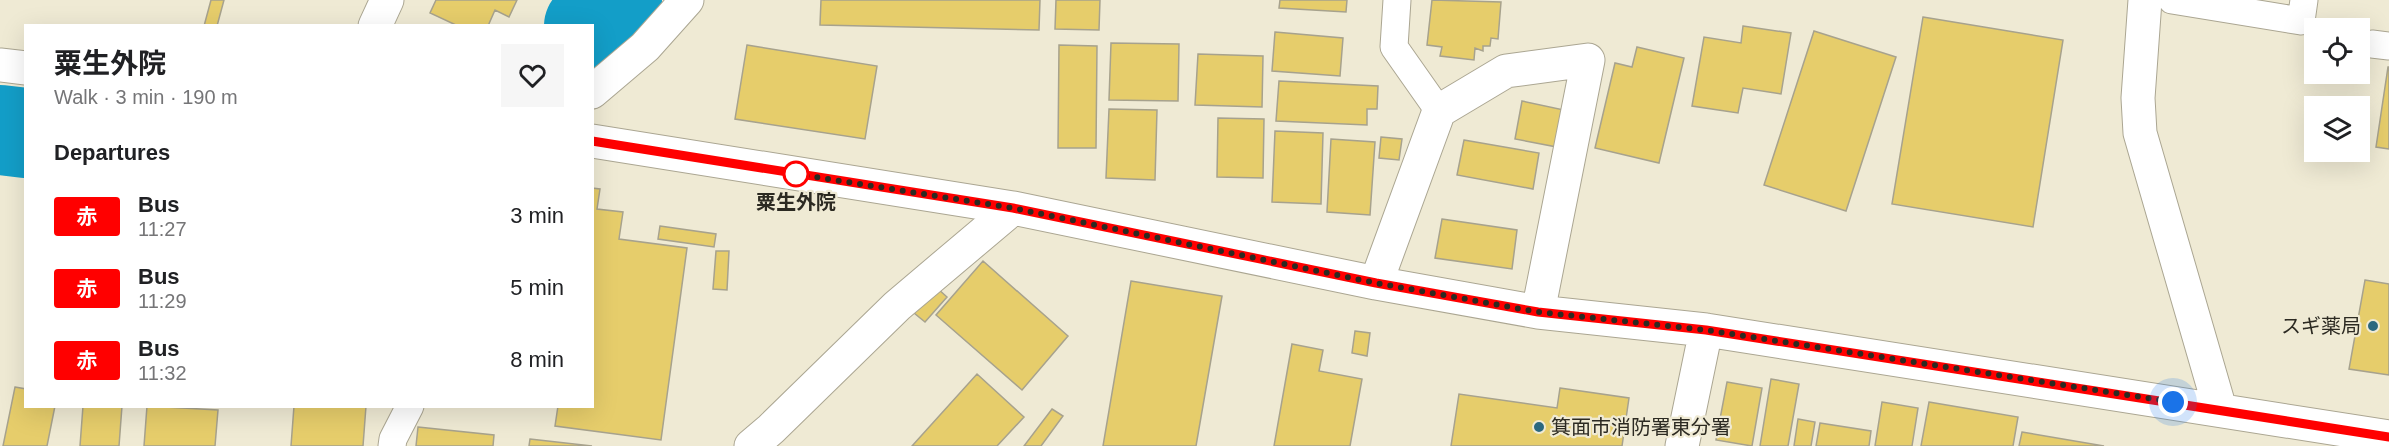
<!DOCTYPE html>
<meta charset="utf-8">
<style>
body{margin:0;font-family:Helvetica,"Noto Sans JP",sans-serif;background:#f6f6f6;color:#202124;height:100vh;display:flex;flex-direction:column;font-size:22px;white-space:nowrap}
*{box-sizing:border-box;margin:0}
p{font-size:20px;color:#757577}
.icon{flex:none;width:33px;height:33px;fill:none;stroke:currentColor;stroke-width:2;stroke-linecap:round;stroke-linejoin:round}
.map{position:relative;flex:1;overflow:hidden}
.side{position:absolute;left:24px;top:24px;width:570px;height:384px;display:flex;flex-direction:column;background:#fff;border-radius:0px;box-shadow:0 6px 24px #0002}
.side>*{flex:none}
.badge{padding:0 12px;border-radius:4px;font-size:21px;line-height:39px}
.buttons{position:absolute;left:2304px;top:18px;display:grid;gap:12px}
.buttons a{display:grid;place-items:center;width:66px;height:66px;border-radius:0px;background:#fff;box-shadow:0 6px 24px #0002;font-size:30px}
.you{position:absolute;width:30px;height:30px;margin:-15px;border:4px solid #fff;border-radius:50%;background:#1a73e8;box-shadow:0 0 0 9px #1a73e833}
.map>.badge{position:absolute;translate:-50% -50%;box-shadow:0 0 0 3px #fff}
h2{padding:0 30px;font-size:22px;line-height:54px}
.round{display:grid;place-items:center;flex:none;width:63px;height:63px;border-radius:0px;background:#f6f6f6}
.head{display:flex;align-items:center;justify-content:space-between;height:102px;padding:0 30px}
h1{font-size:28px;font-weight:700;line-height:45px}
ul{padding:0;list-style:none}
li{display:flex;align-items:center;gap:18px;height:72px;padding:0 30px}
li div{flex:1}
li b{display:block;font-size:22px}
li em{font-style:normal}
li .badge{min-width:66px;font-weight:700;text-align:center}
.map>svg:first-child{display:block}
</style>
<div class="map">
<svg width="2389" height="446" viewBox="0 0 2389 446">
<rect width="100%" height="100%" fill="#efead4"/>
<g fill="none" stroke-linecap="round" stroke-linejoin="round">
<path stroke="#139ec8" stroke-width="90" d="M589,26L617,0
M0,130L26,133"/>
</g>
<path fill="#e6cd6b" stroke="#a7a28d" stroke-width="1.5" d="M211,0H224L217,26H204Z
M436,0H517L509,17L495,10L488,26H458L430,13Z
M821,0H1040L1039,30L820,25Z
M1056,0H1100L1099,30L1055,29Z
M1280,0H1347L1346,12L1279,8Z
M1432,0L1501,2L1498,39L1491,38L1490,46H1483V51L1475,48L1474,60L1440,56L1442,47L1427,45Z
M1923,17L2063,40L2033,227L1892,204Z
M1743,26L1791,33L1781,94L1743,88L1738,113L1692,106L1704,37L1741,43Z
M1814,31L1896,57L1846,211L1764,185Z
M1275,32L1343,38L1340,76L1272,71Z
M1111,43L1179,44L1178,101L1109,100Z
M747,45L877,66L865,139L735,119Z
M1059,45L1097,46L1096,148H1058Z
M1637,47L1684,58L1659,163L1595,148L1615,63L1632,67Z
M1198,54L1263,56L1262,107L1195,105Z
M2388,67H2389V149L2376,147Z
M1279,81L1378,86L1377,109H1367V125L1276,121Z
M1522,101L1564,110L1557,147L1515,139Z
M1109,109L1157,110L1155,180L1106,178Z
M1218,118L1264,119L1263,178L1217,177Z
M1275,131L1323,133L1321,204L1272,202Z
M1381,137L1402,139L1399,160L1379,158Z
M1331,139L1375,142L1370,215L1327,212Z
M1464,140L1539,153L1533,189L1457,175Z
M592,188L600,189L597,209L623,212L619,239L687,248L661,440L555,426L558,406H592Z
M1442,219L1517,230L1512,269L1435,258Z
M660,226L716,234L714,247L658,239Z
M716,251H729L727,290L713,289Z
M983,261L1068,336L1022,390L936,315Z
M2365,280L2389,284V375L2349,369Z
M1131,281L1222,296L1196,446H1103Z
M937,288L947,297L925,322L914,313Z
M1355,331L1370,333L1367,356L1352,353Z
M1292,344L1323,350L1319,371L1362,379L1350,446H1274Z
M977,374L1024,417L997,446H912Z
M1771,379L1799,384L1788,446H1760Z
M1727,382L1762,388L1752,446L1716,440Z
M15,387L26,389V406H55L47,446H3Z
M1560,388L1629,398L1622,446H1451L1459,394L1557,408Z
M1882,402L1918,408L1912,446H1875Z
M1929,402L2018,417L2013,446H1921Z
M83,406H122L119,446H80Z
M147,406L218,410L215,446H144Z
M294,406H366L363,446H291Z
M1052,409L1063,416L1041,446H1024Z
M1798,419L1815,422L1811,446H1794Z
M1820,423L1871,431L1869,446H1816Z
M418,427L494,435L493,446H416Z
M2022,432L2104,446H2019Z
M530,439L592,446H529Z"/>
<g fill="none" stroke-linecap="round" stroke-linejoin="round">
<g stroke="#aba692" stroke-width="29">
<path id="lane" d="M1397,0L1394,47L1439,111
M2172,0L2301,21L2304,0
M2372,44L2389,46
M392,446L393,439L410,406"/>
</g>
<g stroke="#aba692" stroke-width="35">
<path id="street" d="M2145,0L2138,98L2140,133L2220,409
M0,65L26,68
M592,92L645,47L687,0
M592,141L1013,208L1376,283L1538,312L1706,330L2389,437
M1376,283L1439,111L1506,71L1588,60L1538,312
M751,446L771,429L897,306L1013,208
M1682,446L1706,330"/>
</g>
<g stroke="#aba692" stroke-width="35">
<path id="secondary" d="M375,26L387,0"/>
</g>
<use href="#lane" stroke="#fff" stroke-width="27"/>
<use href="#street" stroke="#fff" stroke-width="33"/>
<use href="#secondary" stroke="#fff" stroke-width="33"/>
</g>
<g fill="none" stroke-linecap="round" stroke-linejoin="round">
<g stroke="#fff" stroke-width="14">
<path id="line" d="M592,141L1013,208L1376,283L1538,312L1706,330L2389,437"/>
</g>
<use href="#line" stroke="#f00" stroke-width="9"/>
<path stroke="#2c2a22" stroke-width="6" stroke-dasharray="0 10.8" d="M796,174L1013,208L1376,283L1538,312L1706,330L2173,402"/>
</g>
<circle fill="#fff" stroke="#f00" stroke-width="3" cx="796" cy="174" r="12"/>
<g fill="#2b687f" stroke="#efead4" stroke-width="2">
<circle cx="2373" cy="326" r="6"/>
<circle cx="1539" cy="427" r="6"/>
</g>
<g text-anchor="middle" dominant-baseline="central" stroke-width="4.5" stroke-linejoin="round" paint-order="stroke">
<g font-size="20" font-weight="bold" fill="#2c2a22" stroke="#efead4">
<text x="796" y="202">粟生外院</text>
</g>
<g font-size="20" fill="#2c2a22" stroke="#efead4" text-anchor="end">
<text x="2361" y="326">スギ薬局</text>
<text x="1551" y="427" text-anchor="start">箕面市消防署東分署</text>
</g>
</g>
</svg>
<div class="buttons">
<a><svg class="icon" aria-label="locate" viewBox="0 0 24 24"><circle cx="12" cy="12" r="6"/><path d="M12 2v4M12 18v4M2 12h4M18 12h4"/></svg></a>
<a><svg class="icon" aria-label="layers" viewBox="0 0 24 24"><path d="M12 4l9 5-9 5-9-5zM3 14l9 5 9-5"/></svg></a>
</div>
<div class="you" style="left:2173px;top:402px"></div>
<section class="side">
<div class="head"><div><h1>粟生外院</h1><p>Walk · 3 min · 190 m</p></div><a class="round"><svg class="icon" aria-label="heart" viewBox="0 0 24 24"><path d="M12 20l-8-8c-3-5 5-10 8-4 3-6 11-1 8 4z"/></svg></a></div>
<h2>Departures</h2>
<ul>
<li><span class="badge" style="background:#f00;color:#fff">赤</span><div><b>Bus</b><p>11:27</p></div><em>3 min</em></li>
<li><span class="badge" style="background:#f00;color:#fff">赤</span><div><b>Bus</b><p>11:29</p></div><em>5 min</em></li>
<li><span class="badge" style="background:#f00;color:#fff">赤</span><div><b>Bus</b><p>11:32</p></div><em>8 min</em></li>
</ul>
</section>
</div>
